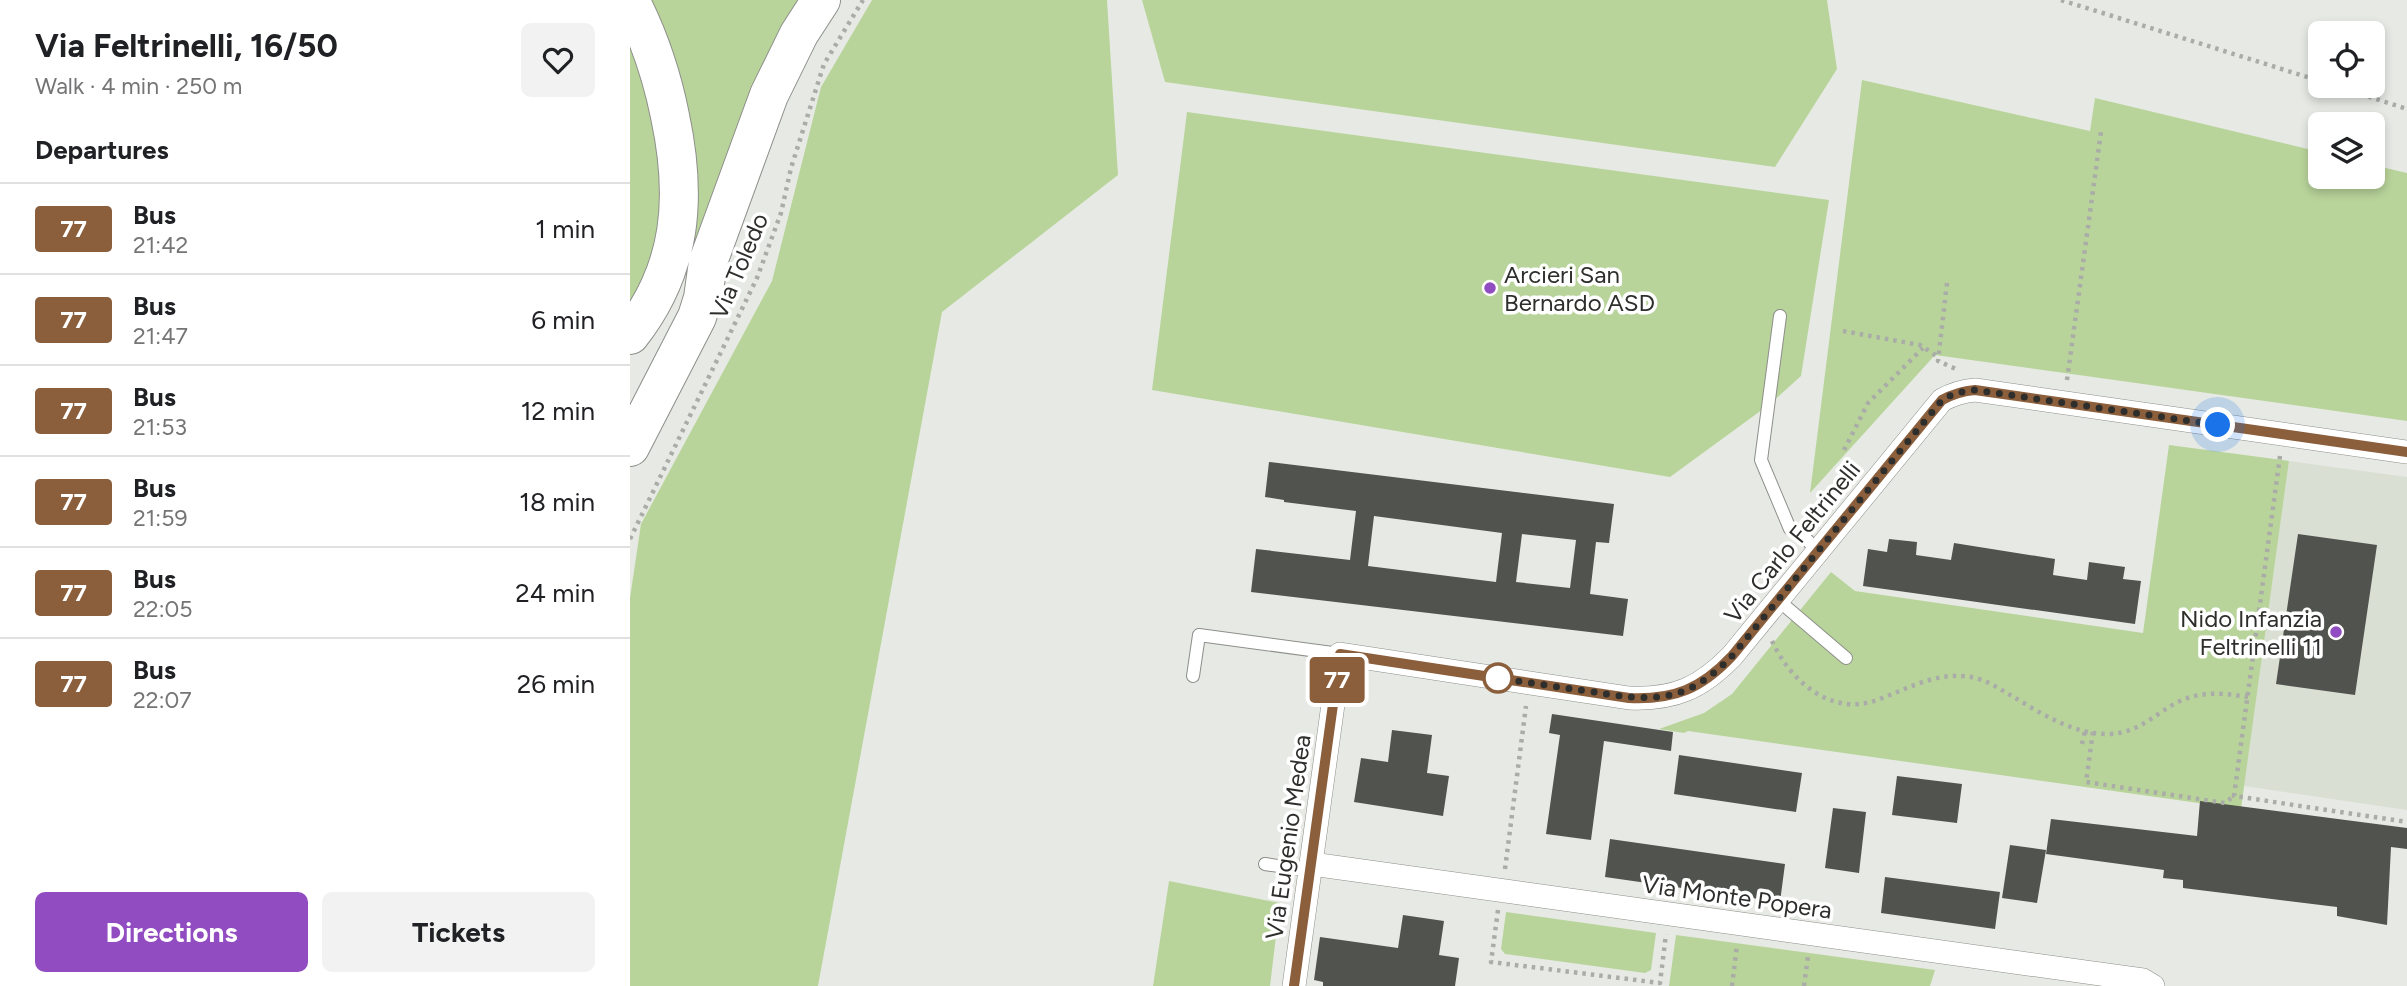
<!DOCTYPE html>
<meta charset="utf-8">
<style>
body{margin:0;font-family:Figtree,sans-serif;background:#f2f2f2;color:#202124;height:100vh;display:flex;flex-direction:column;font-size:26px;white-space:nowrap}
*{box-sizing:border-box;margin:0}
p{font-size:23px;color:#757577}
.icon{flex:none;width:38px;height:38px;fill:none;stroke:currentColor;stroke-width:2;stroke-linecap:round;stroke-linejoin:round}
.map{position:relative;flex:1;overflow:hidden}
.drawer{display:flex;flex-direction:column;background:#fff;width:630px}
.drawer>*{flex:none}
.badge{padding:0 14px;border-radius:5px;font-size:24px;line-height:46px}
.fabs{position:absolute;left:1678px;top:21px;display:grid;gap:14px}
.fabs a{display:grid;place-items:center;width:77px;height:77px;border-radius:10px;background:#fff;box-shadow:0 4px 10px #0003;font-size:35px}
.you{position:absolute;width:35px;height:35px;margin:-18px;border:5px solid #fff;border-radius:50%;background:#1a73e8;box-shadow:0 0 0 10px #1a73e833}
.map>.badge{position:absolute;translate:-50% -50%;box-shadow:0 0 0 4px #fff}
h2{padding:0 35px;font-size:26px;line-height:63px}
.round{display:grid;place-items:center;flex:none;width:74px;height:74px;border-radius:10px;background:#f2f2f2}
.overview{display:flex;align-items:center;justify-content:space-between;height:119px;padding:0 35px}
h1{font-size:33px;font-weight:700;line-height:52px}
.button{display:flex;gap:14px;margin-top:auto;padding:14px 35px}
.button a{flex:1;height:80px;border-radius:10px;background:#914cc1;color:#fff;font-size:28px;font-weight:700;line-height:80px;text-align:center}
.button a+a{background:#f2f2f2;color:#202124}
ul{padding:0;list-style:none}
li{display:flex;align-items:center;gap:21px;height:91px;padding:0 35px;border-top:2px solid #e0e0e0}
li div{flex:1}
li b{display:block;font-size:26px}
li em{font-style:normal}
li .badge{min-width:77px;font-weight:700;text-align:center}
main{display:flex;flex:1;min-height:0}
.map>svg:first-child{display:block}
</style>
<main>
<section class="drawer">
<div class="overview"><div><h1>Via Feltrinelli, 16/50</h1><p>Walk · 4 min · 250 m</p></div><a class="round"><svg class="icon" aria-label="heart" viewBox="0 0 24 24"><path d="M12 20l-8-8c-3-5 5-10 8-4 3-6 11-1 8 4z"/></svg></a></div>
<h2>Departures</h2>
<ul>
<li><span class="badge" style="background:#8b5e3c;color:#fff">77</span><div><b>Bus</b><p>21:42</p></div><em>1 min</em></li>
<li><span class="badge" style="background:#8b5e3c;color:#fff">77</span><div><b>Bus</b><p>21:47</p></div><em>6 min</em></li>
<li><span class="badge" style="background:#8b5e3c;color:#fff">77</span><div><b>Bus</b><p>21:53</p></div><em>12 min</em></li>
<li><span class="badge" style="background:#8b5e3c;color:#fff">77</span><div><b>Bus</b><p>21:59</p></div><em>18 min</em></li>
<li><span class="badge" style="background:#8b5e3c;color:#fff">77</span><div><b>Bus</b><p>22:05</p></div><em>24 min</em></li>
<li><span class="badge" style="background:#8b5e3c;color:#fff">77</span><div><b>Bus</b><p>22:07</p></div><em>26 min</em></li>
</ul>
<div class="button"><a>Directions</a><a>Tickets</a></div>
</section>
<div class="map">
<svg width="1777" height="986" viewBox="0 0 1777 986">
<rect width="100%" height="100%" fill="#e7eae4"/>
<path fill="#d9dfd3" d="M1659,461L1777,477V810L1614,786Z"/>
<path fill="#b9d49b" d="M16,0H173L60,270L52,267Z
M242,0H477L488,175L312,312L188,986H0V598L11,524L142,281L191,87Z
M512,0H1197L1207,69L1145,167L535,82Z
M0,36L22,86L31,184L25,255L0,311Z
M1232,80L1460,131L1465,98L1690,152V177H1743V165L1777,173V421L1305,355L1180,493Z
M557,112L1199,200L1171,376L1140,404L1040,477L522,390Z
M1539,445L1659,461L1611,809L1058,731L1054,733L1029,729L1074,713L1102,694L1201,572L1225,591L1513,633Z
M539,881L650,903L640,986H523Z
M876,912L1026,933L1021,970L1015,973L875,954L871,949Z
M1046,935L1305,970L1300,986H1039Z"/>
<path fill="#51534e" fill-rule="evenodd" d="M639,462L984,504L979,543L966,542L960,594L998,599L993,636L621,592L626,549L720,560L726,511L654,502V500L635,497ZM744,516L872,533L866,582L738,566ZM892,534L946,540L940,588L886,582Z
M1668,534L1747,545L1725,695L1646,684Z
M1259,539L1287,542L1286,555L1321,560L1324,543L1425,559L1423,575L1457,580L1459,562L1495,567L1493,579L1511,581L1505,624L1233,586L1238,549L1257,552Z
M922,714L1043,732L1041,751L974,741L961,840L916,834L930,735L919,733Z
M762,730L802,735L797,773L819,776L813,816L724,802L731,758L758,762Z
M1049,755L1172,773L1166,812L1044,794Z
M1267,776L1332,784L1327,823L1262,815Z
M1570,801L1777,828V849L1761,847L1757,925L1707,916V907L1553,888V880L1533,878L1534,870L1416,854L1421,819L1567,836Z
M1203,808L1236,812L1229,873L1195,868Z
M980,839L1155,864L1150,902L975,877Z
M1380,845L1416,850L1407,903L1372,898Z
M1255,877L1370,892L1365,929L1251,913Z
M773,915L814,921L809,955L829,958L825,986H693V982L684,980L690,937L768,948Z"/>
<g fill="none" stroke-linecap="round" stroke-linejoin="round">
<g stroke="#8d8f8a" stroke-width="14">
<path id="lane" d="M1150,316L1131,460L1160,529L1169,531L1188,552
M1148,600L1216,658
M563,676L569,635L710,654
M635,864L681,871"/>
</g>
<g stroke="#8d8f8a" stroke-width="24">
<path id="street" d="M682,864L1513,980L1523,986
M664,986L710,654L999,698C1044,700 1071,688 1102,656L1312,400C1323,394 1333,391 1345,390L1777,452"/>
</g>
<g stroke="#8d8f8a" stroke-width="40">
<path id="highway" d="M0,335C53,268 57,196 40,116C32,76 19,37 0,0
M0,447L67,317L73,298L78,262L139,95L169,34L191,0"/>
</g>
<path stroke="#a9aca7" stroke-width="4.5" stroke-dasharray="3.5 5" stroke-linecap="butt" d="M1431,0L1690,81
M1706,86L1777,109
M1317,283L1308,361L1326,369
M1213,331L1290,345L1308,357
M1437,380L1471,132
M1214,450L1238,403L1293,348
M1650,456L1604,796L1777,822
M0,539L127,278L151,213L161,168L194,64L233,0
M1142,641C1160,680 1200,717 1247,700C1280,688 1312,668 1349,679C1359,682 1368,688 1377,693C1407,711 1443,735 1479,734C1510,733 1525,713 1550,701C1572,691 1594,693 1618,697
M1463,732L1456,782L1595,803L1604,796
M1452,744L1455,731
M875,869L896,706
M868,910L861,962L1030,983L1036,934
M1102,986L1107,945
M1174,986L1178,956"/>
<use href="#lane" stroke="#fff" stroke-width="12"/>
<use href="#street" stroke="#fff" stroke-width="23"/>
<use href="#highway" stroke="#fff" stroke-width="38"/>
</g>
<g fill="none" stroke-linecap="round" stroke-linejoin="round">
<g stroke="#fff" stroke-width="16">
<path id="line" d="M664,986L710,654L999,698C1044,700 1071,689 1102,656L1312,400C1323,394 1333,391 1345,390L1777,452"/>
</g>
<use href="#line" stroke="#8b5e3c" stroke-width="10"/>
<path stroke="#2e2f2d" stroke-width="7" stroke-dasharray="0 12.6" d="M868,678H866C896,682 927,687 957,691C1021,701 1054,706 1102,656L1312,400L1325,393L1345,390L1588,425"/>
</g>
<g fill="#914cc1" stroke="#fff" stroke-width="2.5">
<circle cx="860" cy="288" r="7"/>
<circle cx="1706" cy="632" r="7"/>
</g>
<circle fill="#fff" stroke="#8b5e3c" stroke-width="3.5" cx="868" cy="678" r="14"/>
<g text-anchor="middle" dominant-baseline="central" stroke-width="7" stroke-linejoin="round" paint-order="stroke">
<g font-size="24" fill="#2e2f2d" stroke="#fff">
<text transform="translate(109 266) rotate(-67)">Via Toledo</text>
<text transform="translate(1162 542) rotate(-51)">Via Carlo Feltrinelli</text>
<text transform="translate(658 837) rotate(-82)">Via Eugenio Medea</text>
<text transform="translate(1107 897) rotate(8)">Via Monte Popera</text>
</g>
<g font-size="24" fill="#2e2f2d" stroke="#fff" text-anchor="start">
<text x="874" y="274">Arcieri San<tspan x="874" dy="28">Bernardo ASD</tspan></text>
<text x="1692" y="618" text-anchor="end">Nido Infanzia<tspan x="1692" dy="28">Feltrinelli 11</tspan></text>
</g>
</g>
</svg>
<div class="fabs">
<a><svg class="icon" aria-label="locate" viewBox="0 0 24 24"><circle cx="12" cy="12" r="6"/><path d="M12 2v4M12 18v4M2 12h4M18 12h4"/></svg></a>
<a><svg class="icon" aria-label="layers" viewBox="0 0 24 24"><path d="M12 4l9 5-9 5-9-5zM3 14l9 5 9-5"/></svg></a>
</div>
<div class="you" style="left:1588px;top:425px"></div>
<b class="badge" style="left:707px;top:680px;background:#8b5e3c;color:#fff">77</b>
</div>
</main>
